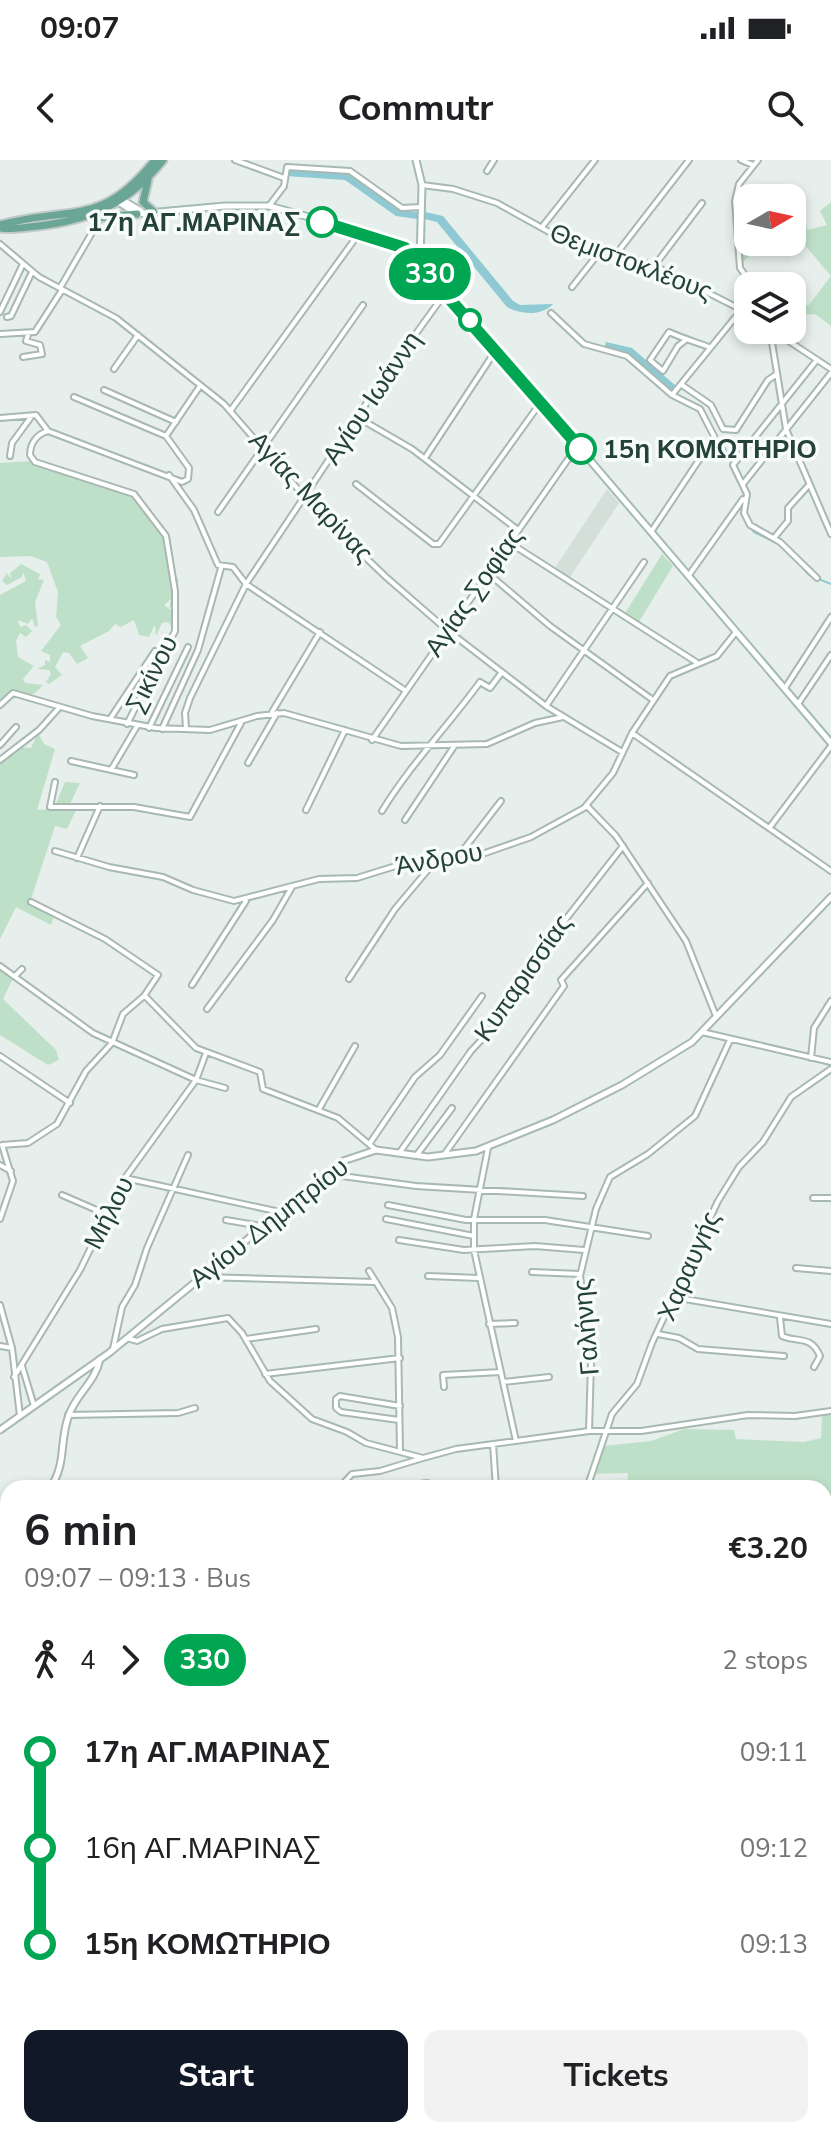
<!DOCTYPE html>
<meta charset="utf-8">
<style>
body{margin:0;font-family:"Nunito Sans",sans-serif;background:#f2f2f2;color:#202124;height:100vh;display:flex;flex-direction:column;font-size:30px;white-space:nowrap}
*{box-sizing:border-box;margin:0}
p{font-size:26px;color:#757577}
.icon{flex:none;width:44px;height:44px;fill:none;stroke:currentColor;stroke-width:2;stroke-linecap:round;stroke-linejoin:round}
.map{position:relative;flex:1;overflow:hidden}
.drawer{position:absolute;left:0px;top:1320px;width:832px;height:658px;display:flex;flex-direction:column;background:#fff;border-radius:24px 24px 0 0;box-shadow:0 4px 12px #0003}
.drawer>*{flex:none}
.badge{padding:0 16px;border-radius:26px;font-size:28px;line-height:52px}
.needle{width:52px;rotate:81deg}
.buttons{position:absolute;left:734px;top:24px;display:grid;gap:16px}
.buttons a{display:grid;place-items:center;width:72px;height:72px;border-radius:16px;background:#fff;box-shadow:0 4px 12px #0003;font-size:40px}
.map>.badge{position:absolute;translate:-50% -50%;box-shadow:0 0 0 4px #fff}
.legs{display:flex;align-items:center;gap:12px;height:88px;padding:0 24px;font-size:26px}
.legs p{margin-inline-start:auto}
.overview{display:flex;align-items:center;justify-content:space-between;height:136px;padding:0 24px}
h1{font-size:44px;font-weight:700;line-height:60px}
.cta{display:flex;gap:16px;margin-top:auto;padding:16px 24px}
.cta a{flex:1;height:92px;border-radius:16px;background:#111827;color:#fff;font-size:32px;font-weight:700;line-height:92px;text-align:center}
.cta a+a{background:#f2f2f2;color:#202124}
ul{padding:0 24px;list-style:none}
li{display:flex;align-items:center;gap:28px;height:96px;font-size:30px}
li i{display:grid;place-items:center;width:12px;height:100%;margin:0 10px;background:currentColor}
li i::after{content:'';width:20px;height:20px;margin:-10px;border:6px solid;border-radius:50%;background:#fff}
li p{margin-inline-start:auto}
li:first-child i{background:linear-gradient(#0000 50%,currentColor 0)}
li:last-child i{background:linear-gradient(currentColor 50%,#0000 0)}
.status{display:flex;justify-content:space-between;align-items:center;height:56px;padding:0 40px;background:#fff;direction:ltr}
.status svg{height:22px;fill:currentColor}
header{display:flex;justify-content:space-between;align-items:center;height:104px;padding:0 24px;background:#fff;font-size:36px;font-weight:700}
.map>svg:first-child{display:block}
</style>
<div class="status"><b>09:07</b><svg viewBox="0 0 49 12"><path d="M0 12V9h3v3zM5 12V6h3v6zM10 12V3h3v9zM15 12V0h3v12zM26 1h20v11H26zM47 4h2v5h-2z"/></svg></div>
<header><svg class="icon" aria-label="back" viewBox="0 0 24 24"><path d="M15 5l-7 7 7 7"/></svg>Commutr<svg class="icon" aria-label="search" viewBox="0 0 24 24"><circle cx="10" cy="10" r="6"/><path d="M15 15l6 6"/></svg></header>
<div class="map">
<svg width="831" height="1977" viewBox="0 0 831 1977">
<rect width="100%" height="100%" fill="#e6efeb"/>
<path fill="#d4dfda" d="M607,329L619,343L568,420L553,411Z"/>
<path fill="#bfe0c8" d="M831,42V166L815,154L802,155L795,136L808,146L831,116L804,84L787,97L779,82H792V44H804L807,70L827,65L820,51Z
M748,49V82H764L742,103L741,50Z
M32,301L126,332L157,360L171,380L170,412L178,419L175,446L169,448L171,439L164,445L178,455L172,467L168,462L162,463L156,476L155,464L149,477L139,475L134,460L121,467L115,464L109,471L80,486L88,498L77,504L69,493L63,492L55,507L62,515L49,524L46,522L51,514L49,510L37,509L45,505V500L50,502V495L41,491L61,465L56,457L58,432L47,402L30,396L0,397V303Z
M662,394L673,406L637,465L624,455Z
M21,404L40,414L38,419L44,420L35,442L38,466L35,467L32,458L28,464L18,460L20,467L26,465L32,471L26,477L20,473L16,481L18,497L34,506L23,519L25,523L43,525L34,534L11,533L0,542V435L26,421L23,412L22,417L7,425L2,421L7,413L11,419L10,413Z
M38,573L44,584L55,589L37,650L54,649L65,622L80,623L69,646H78L67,669L55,666L30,742L54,756L51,765L16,747L0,779V604L19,587L31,588Z
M0,809L13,818L3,839L56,890L59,900L48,905L0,875Z
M831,1254V1449L824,1441V1328H627L628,1313L593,1314L603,1286L651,1281L684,1269L734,1270L736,1279L804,1282L821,1278L822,1255Z
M824,1858L831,1860V1977H379L367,1970H824Z
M8,1864V1970H123L134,1977H0V1874Z"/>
<path fill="#8ec9d4" d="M336,9C367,16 386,50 417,52V59L396,56L345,20L286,16L288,10Z
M425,52L443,56L513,141L520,145L553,144C543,156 520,155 507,147L437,62L425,59Z
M606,182L632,188L676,226L671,232L628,195L604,188Z"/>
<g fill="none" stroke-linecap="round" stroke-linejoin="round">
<path stroke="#8ec9d4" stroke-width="2" d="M724,286L740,324
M743,356L754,372L781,385
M797,401L809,415L831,424
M0,1652L8,1646
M264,1970L267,1977"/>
<g stroke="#a8b8b2" stroke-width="8">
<path id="minor" d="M235,0L284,18
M741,0L753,5
M487,11L494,0
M422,25L453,29L497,43L571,84L602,89L655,106L748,153
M269,46L284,26L287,7L350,11L402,48L421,47
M542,67L595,0
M0,84L39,117L116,158L224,244L317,351L386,417L447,470L546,546L622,592
M617,93L689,0
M655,105L702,43
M753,126L740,108L735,41L739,24L758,0
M572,127L602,89
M60,128L101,57
M0,152L23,104
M551,153L584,184L627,196L672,235L700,249L714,276L711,282L651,372
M7,157L11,156L32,112
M770,170L786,269L831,374
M772,170L831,209
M0,174L35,172L62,130
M687,179L678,186L663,211L650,200L669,172C682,178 695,182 709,187
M23,197L42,194L40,185L26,181L28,175
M816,201L733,305L747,334L744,353L750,365L780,382L817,418
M114,209L138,175
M682,225L711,245L723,269L736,270L768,220L777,214
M104,230L176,262
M672,235L742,149
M74,237L166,276
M231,250L360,72
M357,257L412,289L518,370
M0,258L36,255L48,271L182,322L188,319L189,308L166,276L200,226
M48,271C37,274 30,283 30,295L35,302L134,334L166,376L175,431V471L127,564
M10,296L12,283L31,257
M425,298L496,190
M169,315L194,350L218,405L233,407L246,424L406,531
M356,324L433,384H439L541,242
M743,324L831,213
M218,352L363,145
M774,378L788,361V348L808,326
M510,383L696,502
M489,414L550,466L653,540
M689,415L743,339
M785,528L831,457
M798,544L831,495
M0,545L13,533L92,556L156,568L210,570L257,556L284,553L401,586L487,584L535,563L563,557
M546,546L644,402
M272,552L320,472
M110,559L155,491
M149,568L188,487
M186,568L185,553L190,538L246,424L376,229L446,132
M162,569L198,490L221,408
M632,573L831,711
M372,580L578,285
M0,585L16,567
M0,600L39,570L58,549
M71,601L134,615
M248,603L277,553
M111,610L137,566
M55,622L50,647H134L190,657L241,563
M587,646L616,676L686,781L716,856
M306,650L345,570
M382,651C410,605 448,566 480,522L490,528L502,512
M405,660L455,585
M770,667L831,586
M55,691L109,707L163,717L193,730L234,741L319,719L357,718L402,704L465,700L531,677L584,648L613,613L632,573L670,516L717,496L736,472
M77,698L100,646
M454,702L501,641
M0,806L93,873L196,920L225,928
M15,816L22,809
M349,819L395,749L432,705
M192,825L246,741
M145,836L196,888L260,912L263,929L338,958L376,990
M207,849L273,760L292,727
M702,872L831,902
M0,896L70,943
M811,898L814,868L831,841
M319,949L355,886
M370,983L415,917L440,895L482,836
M488,988L474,1059V1090L516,1281
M400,992L471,891L500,860L548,782L623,686
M444,995L564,826L561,820L648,723
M416,996L452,948
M0,1005L11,1011
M327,1014L416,1026L583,1036
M125,1018L280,1052
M62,1035L106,1054
M813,1038H831
M388,1045L466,1060H545L648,1076
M0,1059L13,1021L2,985L28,983L57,964L86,911L112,883L123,854L144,836L158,815L105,779L31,742
M386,1059L474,1076
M226,1060L261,1066
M399,1080L464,1090L535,1086L584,1090
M796,1108L831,1111
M369,1111L392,1148L398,1177L400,1291
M532,1112L580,1114
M428,1116L479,1118
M202,1117L375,1122
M673,1137L831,1164
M0,1145L12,1188L20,1256
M780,1158L782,1176C799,1183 811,1175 820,1196L814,1207
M489,1164L515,1163
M658,1174L679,1178L698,1189L784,1196
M127,1178L137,1181L162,1169L228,1158L242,1173L270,1221L312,1259L347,1272L366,1283L423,1298L456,1289L589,1271H641L748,1255L795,1256L831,1251
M246,1179L316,1169
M0,1186L12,1188
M113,1189L122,1147L135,1125L147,1088L188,995
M22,1206L34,1246
M265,1214L400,1198
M14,1217L80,1110L125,1018L196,920L206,893
M503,1222L549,1217
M444,1227L443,1215L501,1212
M68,1255L178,1253L195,1248
M399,1260L341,1252L336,1248V1239L340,1236L400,1246
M589,1271L591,1203L580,1116L596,1049L610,1017L648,994L695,956L730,880
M493,1284L496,1328
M339,1328L352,1314L380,1311L423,1298
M392,1328L427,1323
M587,1328L612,1254L637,1224L652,1183L718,1041L739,1007L763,982L791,937L831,909
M0,1386H8
M0,1401L8,1400
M0,1541L8,1523
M824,1575L831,1577
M0,1621L8,1603
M0,1669L8,1652
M0,1720L8,1703
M0,1769L8,1753
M0,1848L8,1834
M363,1970L375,1977
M198,1977L202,1970
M223,1977L227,1970
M297,1977L300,1970
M310,1977L313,1970
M340,1977L344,1970"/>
</g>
<g stroke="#a8b8b2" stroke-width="9">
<path id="tertiary" d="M0,1270L109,1193L343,1001L376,990L428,997L476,991L553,960L622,925L692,882L831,737
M50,1328C67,1304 59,1280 69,1255C76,1234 95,1223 100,1199
M0,1380L8,1373
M0,1518L8,1521
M0,1780L8,1790
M191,1970L200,1977"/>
</g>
<g stroke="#a4bbb3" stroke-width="9">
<path id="secondary" d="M416,0L422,25L420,102
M119,38L141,51
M115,40L137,54L225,46H269L378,76L405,88L496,190L831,583"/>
</g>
<g stroke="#c2cac8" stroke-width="11">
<path id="primary" d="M148,20L143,42L154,52
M96,58L137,54
M0,65C71,45 100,69 155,0
M0,68C12,70 26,67 38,66C91,60 129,43 163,0"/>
</g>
<use href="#minor" stroke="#fff" stroke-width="4"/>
<use href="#tertiary" stroke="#fff" stroke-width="5"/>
<use href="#secondary" stroke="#fff" stroke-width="5"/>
<use href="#primary" stroke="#6aa596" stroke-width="7"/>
</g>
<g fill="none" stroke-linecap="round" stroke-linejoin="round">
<g stroke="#fff" stroke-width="18">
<path id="line-1" d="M322,62L405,88L581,289"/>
</g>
<use href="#line-1" stroke="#00a651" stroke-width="12"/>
</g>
<g fill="#fff" stroke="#00a651" stroke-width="4">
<circle cx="322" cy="62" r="14"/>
<circle cx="470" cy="160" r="10"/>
<circle cx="581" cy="289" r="14"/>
</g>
<g text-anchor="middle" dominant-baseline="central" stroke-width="7" stroke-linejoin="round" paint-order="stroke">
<g font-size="26" font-weight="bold" fill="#24423a" stroke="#f7fbf9" text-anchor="end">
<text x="300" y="62">17η ΑΓ.ΜΑΡΙΝΑΣ</text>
<text x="603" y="289" text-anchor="start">15η ΚΟΜΩΤΗΡΙΟ</text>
</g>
<g font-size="26" fill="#24423a" stroke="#f7fbf9">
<text transform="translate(631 102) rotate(21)">Θεμιστοκλέους</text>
<text transform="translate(372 238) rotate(-56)">Αγίου Ιωάννη</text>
<text transform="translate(311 337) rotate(47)">Αγίας Μαρίνας</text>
<text transform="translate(474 432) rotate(-55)">Αγίας Σοφίας</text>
<text transform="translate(152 514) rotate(-63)">Σικίνου</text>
<text transform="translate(439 699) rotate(-10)">Άνδρου</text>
<text transform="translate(523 818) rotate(-55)">Κυπαρισσίας</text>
<text transform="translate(109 1053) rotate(-63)">Μήλου</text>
<text transform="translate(269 1063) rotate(-38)">Αγίου Δημητρίου</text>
<text transform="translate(689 1106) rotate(-66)">Χαραυγής</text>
<text transform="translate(586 1167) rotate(-95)">Γαλήνης</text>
</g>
</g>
</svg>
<div class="buttons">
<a><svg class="needle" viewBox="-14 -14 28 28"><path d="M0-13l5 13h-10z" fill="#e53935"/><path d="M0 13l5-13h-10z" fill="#757577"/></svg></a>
<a><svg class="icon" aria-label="layers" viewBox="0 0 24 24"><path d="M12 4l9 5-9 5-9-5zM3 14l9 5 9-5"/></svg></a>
</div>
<b class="badge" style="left:430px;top:114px;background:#00a651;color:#fff">330</b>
<section class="drawer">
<div class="overview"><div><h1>6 min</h1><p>09:07 – 09:13 · Bus</p></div><b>€3.20</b></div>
<div class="legs"><svg class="icon" aria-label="walk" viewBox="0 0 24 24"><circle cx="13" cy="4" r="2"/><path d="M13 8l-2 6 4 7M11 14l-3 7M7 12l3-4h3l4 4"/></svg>4<svg class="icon" aria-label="forward" viewBox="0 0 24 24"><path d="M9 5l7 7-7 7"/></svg><b class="badge" style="background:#00a651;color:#fff">330</b><p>2 stops</p></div>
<ul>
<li><i style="color:#00a651"></i><b>17η ΑΓ.ΜΑΡΙΝΑΣ</b><p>09:11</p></li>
<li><i style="color:#00a651"></i><span>16η ΑΓ.ΜΑΡΙΝΑΣ</span><p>09:12</p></li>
<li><i style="color:#00a651"></i><b>15η ΚΟΜΩΤΗΡΙΟ</b><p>09:13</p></li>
</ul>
<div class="cta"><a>Start</a><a>Tickets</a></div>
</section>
</div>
